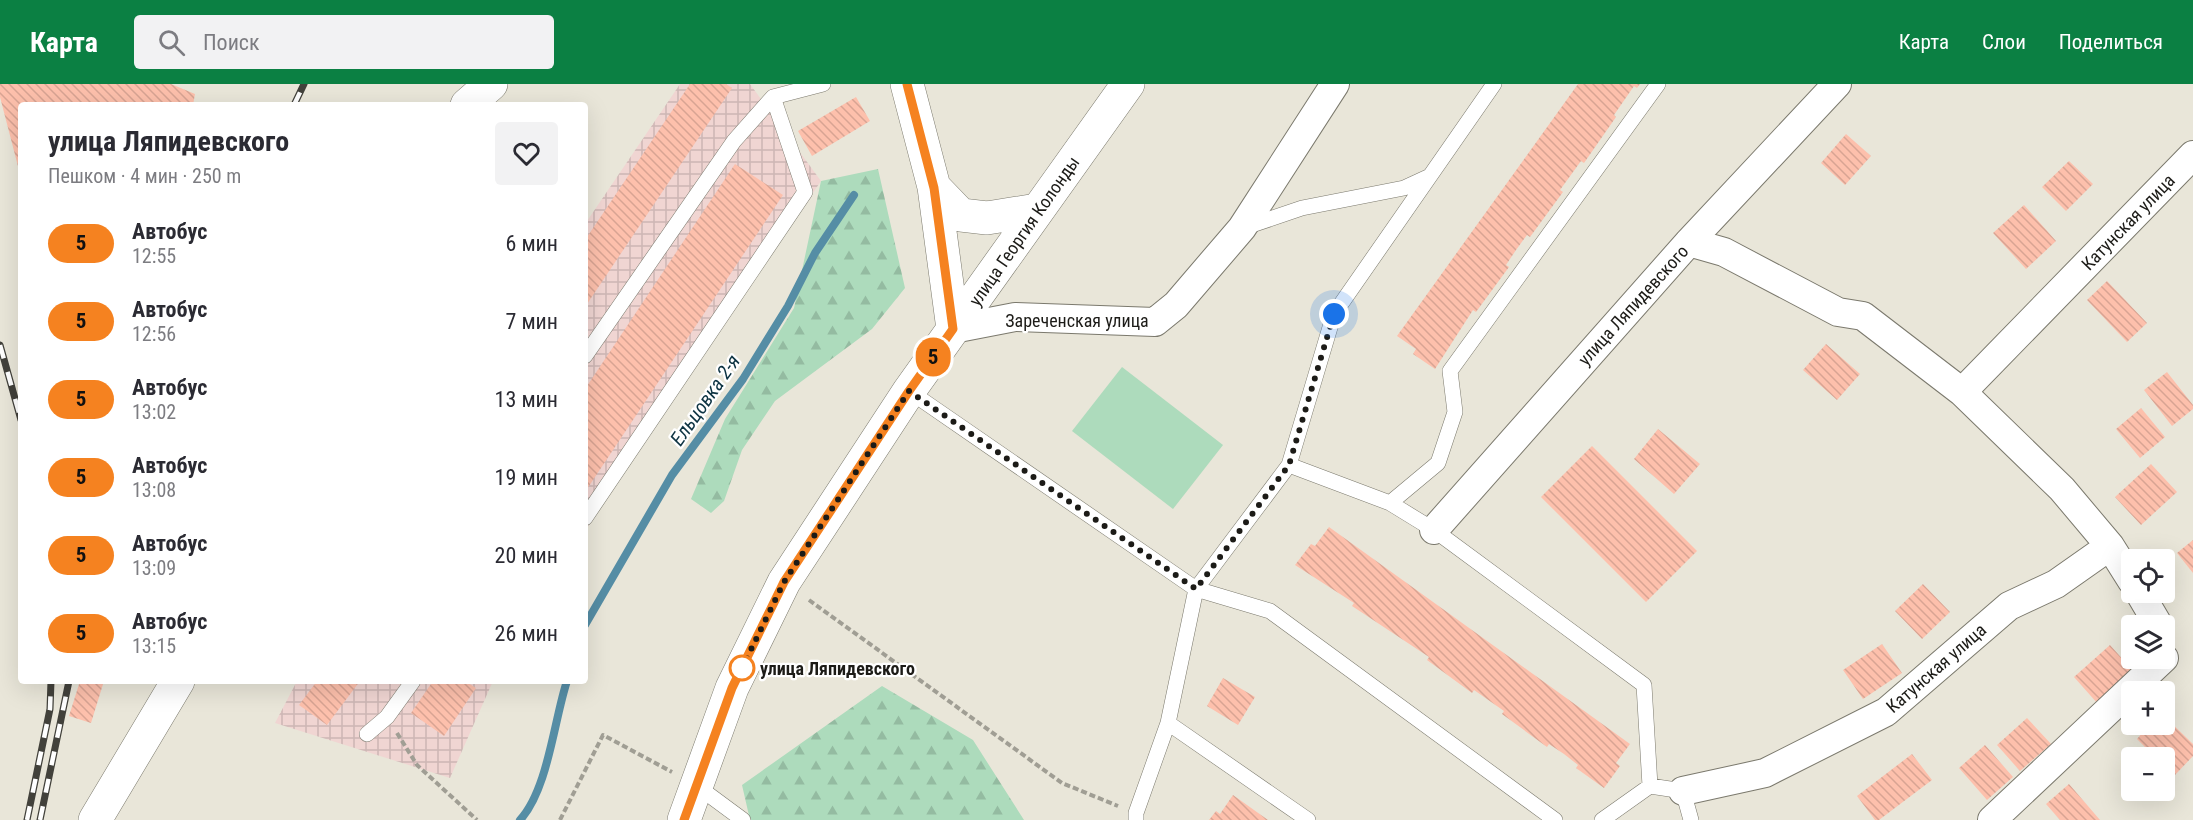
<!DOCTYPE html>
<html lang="ru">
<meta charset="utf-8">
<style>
body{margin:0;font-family:"Roboto Condensed",sans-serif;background:#f2f2f3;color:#2b2b33;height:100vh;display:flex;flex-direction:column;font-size:22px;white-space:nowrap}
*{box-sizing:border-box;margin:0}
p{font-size:20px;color:#7c7c81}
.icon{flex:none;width:33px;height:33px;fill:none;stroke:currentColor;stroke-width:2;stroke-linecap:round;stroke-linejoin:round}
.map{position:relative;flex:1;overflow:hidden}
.details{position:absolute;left:18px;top:18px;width:570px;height:582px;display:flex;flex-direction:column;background:#fff;border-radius:6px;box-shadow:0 6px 24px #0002}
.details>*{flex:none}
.badge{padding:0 12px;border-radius:20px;font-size:21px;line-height:39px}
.tools{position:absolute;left:2121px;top:465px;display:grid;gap:12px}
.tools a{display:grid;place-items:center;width:54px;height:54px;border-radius:6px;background:#fff;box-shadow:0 6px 24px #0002;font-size:30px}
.you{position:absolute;width:30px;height:30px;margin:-15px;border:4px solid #fff;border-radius:50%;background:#1a73e8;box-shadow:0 0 0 9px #1a73e833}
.map>.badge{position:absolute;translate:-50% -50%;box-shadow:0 0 0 3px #fff}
.round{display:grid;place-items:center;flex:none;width:63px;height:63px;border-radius:6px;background:#f2f2f3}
.head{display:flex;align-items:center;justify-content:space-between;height:102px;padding:0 30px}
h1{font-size:28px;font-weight:700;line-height:45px}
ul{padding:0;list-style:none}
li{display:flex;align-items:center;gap:18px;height:78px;padding:0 30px}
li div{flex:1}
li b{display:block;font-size:22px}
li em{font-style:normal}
li .badge{min-width:66px;font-weight:700;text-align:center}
header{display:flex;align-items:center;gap:36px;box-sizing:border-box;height:84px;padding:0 30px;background:#0b8043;color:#fff}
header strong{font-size:28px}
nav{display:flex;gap:33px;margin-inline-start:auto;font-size:21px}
.search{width:420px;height:54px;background:#f2f2f3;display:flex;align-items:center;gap:15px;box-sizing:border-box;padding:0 21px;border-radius:6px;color:#7c7c81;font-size:22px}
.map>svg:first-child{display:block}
</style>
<header>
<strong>Карта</strong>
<div class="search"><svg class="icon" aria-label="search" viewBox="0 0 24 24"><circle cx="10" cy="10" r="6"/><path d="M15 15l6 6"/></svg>Поиск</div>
<nav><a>Карта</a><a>Слои</a><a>Поделиться</a></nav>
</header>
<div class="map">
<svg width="2193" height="736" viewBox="0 0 2193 736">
<defs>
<pattern id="industrial-grid" width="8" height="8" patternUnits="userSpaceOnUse" patternTransform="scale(1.5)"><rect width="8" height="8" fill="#f0d5d2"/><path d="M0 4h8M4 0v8" fill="none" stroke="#cdb6b4"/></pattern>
<pattern id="forest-firs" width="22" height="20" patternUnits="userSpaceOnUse" patternTransform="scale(1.5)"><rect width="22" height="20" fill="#addbbc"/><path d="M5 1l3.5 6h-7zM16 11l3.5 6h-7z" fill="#94bba1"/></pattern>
<pattern id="building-back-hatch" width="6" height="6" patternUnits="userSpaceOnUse" patternTransform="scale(1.5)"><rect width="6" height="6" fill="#fdc0ac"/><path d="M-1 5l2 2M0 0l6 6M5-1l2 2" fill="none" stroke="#d8a493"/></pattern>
</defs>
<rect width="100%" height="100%" fill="#e9e6d9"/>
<path fill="url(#industrial-grid)" d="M680,0H750L821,97L585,447V140Z
M297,597H493L450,694L275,639Z"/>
<path fill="#addbbc" d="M1122,283L1223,361L1173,425L1072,347Z"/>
<path fill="url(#forest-firs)" d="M878,85L905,204L872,245L775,317L742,366L724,417L711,429L691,415L725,335L794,224L821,97Z
M882,602L973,656L1024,736H750L742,701Z"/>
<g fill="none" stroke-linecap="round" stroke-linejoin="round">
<path stroke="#558da5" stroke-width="8" d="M585,541L672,391L743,295L788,222L815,169L854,111
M520,736C548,706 554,636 567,597"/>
</g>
<path fill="url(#building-back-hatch)" d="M0,0H171L195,10L193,21H21L20,90L0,13Z
M690,0H726L732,4L585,223V156Z
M1578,0H1640L1637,4L1634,2L1614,31L1616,33L1584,79L1581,77L1560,106L1563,108L1530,153L1527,151L1516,166L1506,181L1509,183L1476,228L1473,226L1435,285L1413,270L1416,265L1397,252Z
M856,13L870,37L812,72L798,47Z
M1846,50L1871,72L1845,101L1821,79Z
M2069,77L2093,100L2066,127L2042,103Z
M735,80L783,111L585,408V305Z
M2024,121L2056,157L2026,185L1993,149Z
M2107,197L2147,239L2127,258L2087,216Z
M1826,260L1860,290L1837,316L1803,286Z
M2167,288L2193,321V325L2172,342L2144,306Z
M2141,324L2165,353L2140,374L2116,345Z
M1658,345L1700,380L1674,410L1634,375Z
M1592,362L1697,467L1646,518L1541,413Z
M2151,380L2177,408L2141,441L2115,413Z
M1329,443L1630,660L1616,679L1620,682L1604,704L1576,684L1578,681L1564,670L1549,660L1547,663L1502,630L1504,627L1474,606L1472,609L1427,576L1429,573L1352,522L1354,519L1295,481L1311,460L1315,462Z
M2193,456V489L2177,469Z
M1923,500L1950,528L1922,555L1895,527Z
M1882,560L1902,589L1863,615L1843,586Z
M2110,561L2134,588L2098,620L2074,593Z
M1223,594L1255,613L1238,641L1207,622Z
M80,597H104L91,639L69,632Z
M317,597H360L327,641L299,621Z
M433,597H465L476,604L444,652L411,629Z
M2164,632L2193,660V672L2175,691L2164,681V674H2156L2137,655L2150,640H2164Z
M2027,634L2051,660L2020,687L1997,661Z
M1985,661L2013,693L1987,716L1959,684Z
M1912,670L1932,696L1879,736H1875L1857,712Z
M2069,700L2100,736H2060L2046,720Z
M1233,711L1268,736H1209L1216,727L1220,730Z"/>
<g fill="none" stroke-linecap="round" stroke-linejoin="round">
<g stroke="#7b796d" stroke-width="16">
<path id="lane" d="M1246,143L1302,124L1404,104L1430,92
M585,272L734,57L773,13L823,0
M909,307L1196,505L1168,639L1308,736
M1289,381L1334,230L1494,0
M1390,419L1438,379L1455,328L1450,287L1658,0
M585,434L805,108L773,13
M367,650L387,633L413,597
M697,702L743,736
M1136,736V729L1168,639
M1555,736L1270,527L1196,505L1289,381L1390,419L1434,446L1644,601L1650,702
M1602,736L1650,702L1683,707L1691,736"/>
</g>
<g stroke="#7b796d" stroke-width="30">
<path id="street" d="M1689,158L1724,168L1838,228L1863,232L1962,308L2062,405L2110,462L2132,497
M953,245L1015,233L1155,238L1176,221L1242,144L1335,0
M1962,308L2193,71
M1434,446L1689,158L1837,0
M2139,508L2159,542
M1683,707L1765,689L1886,628L2009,522L2056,500L2110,462
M1992,736L2164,574"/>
</g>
<g stroke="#7b796d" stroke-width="34">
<path id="secondary" d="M907,0L934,103L953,245
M467,21L491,0
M934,103L961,131L987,134L1037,126
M95,736L178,597
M684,736L732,604L784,498L909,307L1128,0"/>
</g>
<path stroke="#a09e94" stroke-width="4" stroke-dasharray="6 3" stroke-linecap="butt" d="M809,516L1062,699L1118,722
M397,649L417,681L477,736
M560,736L603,651L672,688"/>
<use href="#lane" stroke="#fff" stroke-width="15"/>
<use href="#street" stroke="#fff" stroke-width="28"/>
<use href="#secondary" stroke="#fff" stroke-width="33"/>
<g stroke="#42413b" stroke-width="7">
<path id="rail" d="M294,21L304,0
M0,261L21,336
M27,736L50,625L51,597
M40,736L69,597"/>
</g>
<use href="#rail" stroke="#fff" stroke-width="4.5" stroke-dasharray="14" stroke-linecap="butt"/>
</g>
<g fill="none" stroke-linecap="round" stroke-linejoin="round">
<g stroke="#fff" stroke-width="14">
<path id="line" d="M684,736L732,604L784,498L909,307L953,245L934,104L907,0"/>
</g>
<use href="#line" stroke="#f58220" stroke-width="9"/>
<path stroke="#1c1b17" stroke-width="6" stroke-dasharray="0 10.8" d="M742,584L784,498L909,307L1196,505L1289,381L1334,230"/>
</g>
<circle fill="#fff" stroke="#f58220" stroke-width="3" cx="742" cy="584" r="12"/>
<g text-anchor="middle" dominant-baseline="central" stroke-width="4.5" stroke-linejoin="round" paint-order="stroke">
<g font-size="18" fill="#1c1b17" stroke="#fff">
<text transform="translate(2128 138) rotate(-46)">Катунская улица</text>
<text transform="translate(1024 147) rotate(-55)">улица Георгия Колонды</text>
<text transform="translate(1633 221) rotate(-48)">улица Ляпидевского</text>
<text x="1077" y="236">Зареченская улица</text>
<text transform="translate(1936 584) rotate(-41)">Катунская улица</text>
</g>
<g font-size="18" font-weight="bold" fill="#1c1b17" stroke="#fff" text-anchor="start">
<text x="760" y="584">улица Ляпидевского</text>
</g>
<g font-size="20" font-style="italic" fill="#0d3342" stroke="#fff">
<text transform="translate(705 316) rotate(-55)">Ельцовка 2-я</text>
</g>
</g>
</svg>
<div class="tools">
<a><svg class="icon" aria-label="locate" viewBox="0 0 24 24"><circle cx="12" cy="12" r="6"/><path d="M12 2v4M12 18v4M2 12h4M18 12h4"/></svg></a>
<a><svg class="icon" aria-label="layers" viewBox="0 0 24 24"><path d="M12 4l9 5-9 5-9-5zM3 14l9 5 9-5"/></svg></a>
<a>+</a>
<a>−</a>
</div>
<div class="you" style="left:1334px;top:230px"></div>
<b class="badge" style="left:933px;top:273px;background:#f58220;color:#111">5</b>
<section class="details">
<div class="head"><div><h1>улица Ляпидевского</h1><p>Пешком · 4 мин · 250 m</p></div><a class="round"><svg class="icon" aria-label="heart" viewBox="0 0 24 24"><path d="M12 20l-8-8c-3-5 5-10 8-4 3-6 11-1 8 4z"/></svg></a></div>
<ul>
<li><span class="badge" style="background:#f58220;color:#111">5</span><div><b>Автобус</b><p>12:55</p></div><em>6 мин</em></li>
<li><span class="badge" style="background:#f58220;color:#111">5</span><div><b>Автобус</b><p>12:56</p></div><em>7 мин</em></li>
<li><span class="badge" style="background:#f58220;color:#111">5</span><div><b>Автобус</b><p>13:02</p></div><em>13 мин</em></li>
<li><span class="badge" style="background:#f58220;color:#111">5</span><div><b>Автобус</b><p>13:08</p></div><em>19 мин</em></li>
<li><span class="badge" style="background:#f58220;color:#111">5</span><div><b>Автобус</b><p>13:09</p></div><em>20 мин</em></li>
<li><span class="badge" style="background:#f58220;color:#111">5</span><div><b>Автобус</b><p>13:15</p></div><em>26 мин</em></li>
</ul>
</section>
</div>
